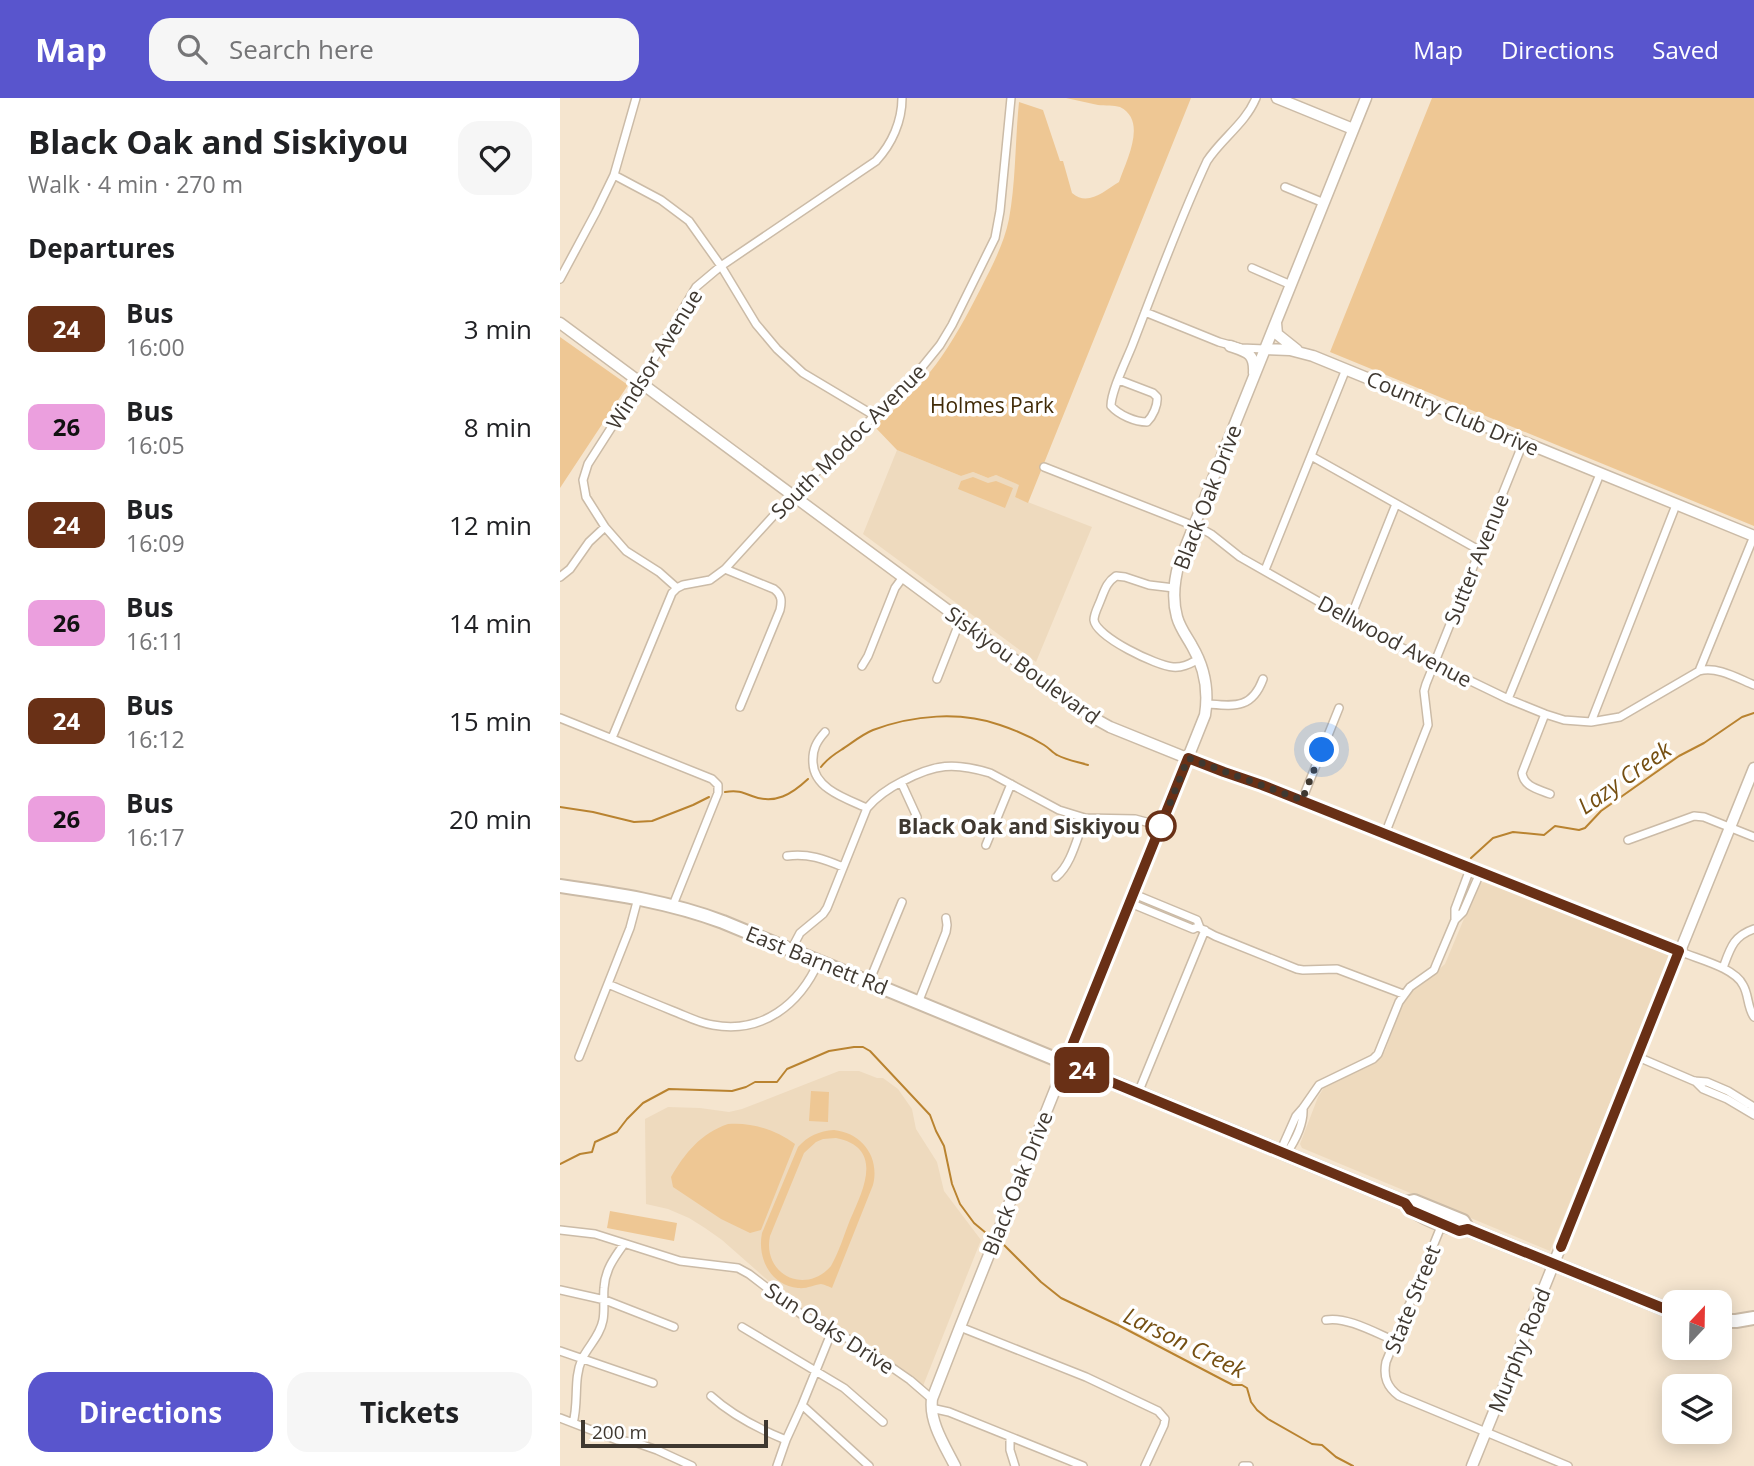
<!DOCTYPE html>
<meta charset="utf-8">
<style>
body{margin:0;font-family:"Open Sans",sans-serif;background:#f6f6f6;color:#202124;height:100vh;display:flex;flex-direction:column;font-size:26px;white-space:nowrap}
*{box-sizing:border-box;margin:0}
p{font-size:23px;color:#757577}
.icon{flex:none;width:38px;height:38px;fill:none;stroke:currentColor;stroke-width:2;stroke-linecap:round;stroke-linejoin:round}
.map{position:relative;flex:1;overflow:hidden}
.sheet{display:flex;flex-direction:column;background:#fff;width:560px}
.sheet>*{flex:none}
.badge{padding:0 14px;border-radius:10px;font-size:24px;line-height:46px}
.needle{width:46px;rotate:22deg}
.fabs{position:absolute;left:1102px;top:1192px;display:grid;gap:14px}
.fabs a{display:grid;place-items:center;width:70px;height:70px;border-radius:14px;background:#fff;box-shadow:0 4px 18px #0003;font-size:35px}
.scale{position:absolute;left:21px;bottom:18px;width:187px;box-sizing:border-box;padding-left:7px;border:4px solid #3f3830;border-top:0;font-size:19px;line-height:24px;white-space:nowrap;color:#3f3830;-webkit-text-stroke:5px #fff;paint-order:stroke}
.you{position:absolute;width:35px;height:35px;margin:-18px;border:5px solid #fff;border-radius:50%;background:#1a73e8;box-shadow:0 0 0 10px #1a73e833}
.map>.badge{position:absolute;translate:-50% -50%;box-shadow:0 0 0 4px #fff}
h2{padding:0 28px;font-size:26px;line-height:63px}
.round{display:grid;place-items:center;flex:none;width:74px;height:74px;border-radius:21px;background:#f6f6f6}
.head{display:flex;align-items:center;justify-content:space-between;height:119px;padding:0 28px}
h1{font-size:33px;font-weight:700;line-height:52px}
.action{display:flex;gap:14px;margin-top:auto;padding:14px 28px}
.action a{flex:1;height:80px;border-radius:21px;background:#5955cd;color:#fff;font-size:28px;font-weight:700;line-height:80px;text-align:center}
.action a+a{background:#f6f6f6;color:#202124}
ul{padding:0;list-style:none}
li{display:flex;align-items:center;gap:21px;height:98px;padding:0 28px}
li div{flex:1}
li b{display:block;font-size:26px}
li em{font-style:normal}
li .badge{min-width:77px;font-weight:700;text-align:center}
header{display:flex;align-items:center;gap:42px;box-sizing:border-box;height:98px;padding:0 35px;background:#5955cd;color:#fff}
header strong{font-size:33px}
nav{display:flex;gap:38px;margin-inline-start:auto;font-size:24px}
.search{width:490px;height:63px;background:#f6f6f6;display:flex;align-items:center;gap:18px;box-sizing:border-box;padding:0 24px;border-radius:21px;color:#757577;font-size:26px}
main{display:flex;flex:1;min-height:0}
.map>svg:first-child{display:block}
</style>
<header>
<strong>Map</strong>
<div class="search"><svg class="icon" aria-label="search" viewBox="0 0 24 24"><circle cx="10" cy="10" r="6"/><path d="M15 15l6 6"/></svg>Search here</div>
<nav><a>Map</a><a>Directions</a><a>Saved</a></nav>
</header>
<main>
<section class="sheet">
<div class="head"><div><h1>Black Oak and Siskiyou</h1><p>Walk · 4 min · 270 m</p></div><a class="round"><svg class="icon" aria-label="heart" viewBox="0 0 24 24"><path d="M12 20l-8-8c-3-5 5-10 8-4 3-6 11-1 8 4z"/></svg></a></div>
<h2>Departures</h2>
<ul>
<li><span class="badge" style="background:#693016;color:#fff">24</span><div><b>Bus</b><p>16:00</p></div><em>3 min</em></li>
<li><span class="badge" style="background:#eb9fde;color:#111">26</span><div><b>Bus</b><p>16:05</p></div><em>8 min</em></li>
<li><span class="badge" style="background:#693016;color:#fff">24</span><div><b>Bus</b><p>16:09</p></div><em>12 min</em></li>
<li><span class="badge" style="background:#eb9fde;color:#111">26</span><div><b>Bus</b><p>16:11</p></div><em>14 min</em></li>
<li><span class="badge" style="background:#693016;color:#fff">24</span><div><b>Bus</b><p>16:12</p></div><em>15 min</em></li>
<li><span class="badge" style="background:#eb9fde;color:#111">26</span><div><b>Bus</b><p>16:17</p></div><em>20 min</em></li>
</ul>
<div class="action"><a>Directions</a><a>Tickets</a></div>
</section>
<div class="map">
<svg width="1194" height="1368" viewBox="0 0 1194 1368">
<rect width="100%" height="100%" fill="#f5e5cf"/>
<path fill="#eedabe" d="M337,352L401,378L413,374L428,380L436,377L460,387L455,399L532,429L476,564L303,436Z
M926,784L1108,857V862L990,1153L742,1050L740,1046L758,999L765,988L816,964L825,953L844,902L848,896L861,887L885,866L919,785Z
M279,973H299L317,980H323L338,991L352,1011L356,1031L377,1064L384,1093L421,1142L363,1288L310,1247L237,1208L162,1142L145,1130L129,1120L108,1111L86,1106L85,1021L108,1009L140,1010L169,1014L182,1011Z"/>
<path fill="#eec794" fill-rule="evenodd" d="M506,0H631L468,405L455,399L459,387L436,377L428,380L413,374L401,378L337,352L314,328C367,288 391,249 421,190C432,168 444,146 449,121C456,83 455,43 459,4L483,12L500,63H503L512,95C528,109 544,93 559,84C566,63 588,23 560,9C554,7 545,8 538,7C527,5 517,2 506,0Z
M872,0H1194V428L770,254Z
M0,239L68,287L0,390Z
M413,379L428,385L436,383L453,390L445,410L398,391L401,383Z
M251,993L269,994L268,1024L249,1023Z
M168,1026C192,1024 216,1032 235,1046L201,1132L190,1135L161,1121L113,1089L111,1079C125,1055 141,1035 168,1026Z
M274,1032C302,1035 320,1059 313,1087L272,1190C270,1189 263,1186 261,1186C253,1187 247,1191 238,1190C210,1187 197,1160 202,1135L238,1049C248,1038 259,1033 274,1032ZM276,1040C325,1050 303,1092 290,1122C284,1137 279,1154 271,1168C245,1198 202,1176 210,1138L244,1055L256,1044L263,1041Z
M50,1113L117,1125L114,1143L47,1130Z"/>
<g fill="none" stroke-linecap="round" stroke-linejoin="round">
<path stroke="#b98330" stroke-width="2" d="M261,669C267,661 273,657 281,652C292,645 301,637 313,632C353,617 400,613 440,627C455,632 471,639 484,647C489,650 493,655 497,657C506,662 518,664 528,667
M165,694C177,692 182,694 192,698C215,707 232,696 248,681
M0,709L33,714L74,724L92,723L133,707L149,699
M911,760L933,740L953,734L984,737L995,728L1019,732L1025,730L1041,713L1119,658L1144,645L1182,619L1194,615
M0,1066L20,1056L32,1054L35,1044L57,1034L67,1021L83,1005L109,991L172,993L186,989L195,984H217L227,971L269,953L294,949H303L310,953L370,1017L376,1033L384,1048L392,1086L400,1106L414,1125L426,1135
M443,1146L481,1184L501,1200L558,1227L665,1283L673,1287H682L687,1290L691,1304L697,1312L708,1321L752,1346L762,1347L776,1359L793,1368"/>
<g stroke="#cbbba7" stroke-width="10">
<path id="minor" d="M54,77L101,102L129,123L161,168L196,226L217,251L243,275L315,318
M725,89L764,105
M692,170L731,187
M0,181L36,114L54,77L76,0
M585,214L659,244L681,250L705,251
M559,282L593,295L597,299C598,307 593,318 587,324C575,324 559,317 551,308C551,293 566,263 572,248C596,186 619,123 647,63C662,40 685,26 696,0
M751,358L919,452
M484,369L642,431L651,436L680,459L830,544L948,601L985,616L1004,622L1031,624L1060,619L1139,573C1157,568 1177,580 1194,587
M165,471L214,491C222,497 222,503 220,512L180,609
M705,472L786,271
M0,479L10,471L29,444L45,429
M117,490L99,474L66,453L45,429L26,399L23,382L28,366L76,291L136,189L161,168L316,63C332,46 342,23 342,0
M614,490L589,487L565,479L556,478C547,484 545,491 541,501C539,507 534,515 534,522C536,539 597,568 613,569C623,570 631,565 639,561
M790,521L836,406
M302,568L308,558L335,490L343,479
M1139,573L1194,438
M377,581L396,533L402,524
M948,601L1040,376
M647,606C675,608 692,611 703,581
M985,616L962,675C964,689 978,691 990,696
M0,620L152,681L158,687V695L113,807
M1031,624L1116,407
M265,634C257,643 252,651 253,665C254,691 287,701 307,710
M52,640L112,495L117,490L123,487L150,482L165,471L226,404L354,279L380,247L392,227L435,140L440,113L451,0
M341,684L357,719
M742,702L779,610
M825,736L868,627L864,593L866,586L963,345
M1068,742L1134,718L1144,719L1194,739
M426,747L451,686
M227,758C248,755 264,761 283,769
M496,779C512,766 517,739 525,720
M574,796L637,822L640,830L655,838L737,871L743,872L777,871L843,896
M570,805L633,831L639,828
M895,822V811L910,771
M231,852L240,835L263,816L267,810L307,710C317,698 329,690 343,683C375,666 394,664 430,675L499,712L525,720L575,721L601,728
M1119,853C1137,861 1174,869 1183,887C1189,897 1187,909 1194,919
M1163,870C1170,851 1173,838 1194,831
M309,884L342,804
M48,886C69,895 91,904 113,913C126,918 139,925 153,927C203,936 240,906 259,863
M358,905L386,834L387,827L386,820
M19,959L70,830L78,800
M1078,959L1134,983L1147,984L1168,993L1194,1009
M1135,983L1143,991L1167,1001L1194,1017
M578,995L645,832
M720,1054L736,1018L743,1010L759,987L813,961L818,956L839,904L850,889L874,872L876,867L895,822L903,814L920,775
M726,1056C735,1043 744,1027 743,1010
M882,1126L826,1264C823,1279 827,1289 839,1298L1008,1368
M0,1132L35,1136L120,1163L178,1170L189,1176L241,1216L292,1243L314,1257L350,1282L372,1301
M0,1192L45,1202L114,1229
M766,1222C786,1218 816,1235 835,1243
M182,1229L284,1290L323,1324
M400,1229L526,1279L598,1313L605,1321L604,1327L585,1368
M0,1253L93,1285
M151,1298C173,1318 199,1331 226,1342
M242,1307L309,1368
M371,1310L389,1314L523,1368
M0,1320L57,1342L77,1345L97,1352L132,1368
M13,1325C19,1304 13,1281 22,1261C29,1247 40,1238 43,1222C45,1211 43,1201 44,1190C45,1172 54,1160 64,1146
M450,1339V1352L455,1368
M217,1368L226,1342L242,1307L272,1233
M683,1368H689"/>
</g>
<g stroke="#cbbba7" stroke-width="13">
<path id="tertiary" d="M717,0L793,31
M0,225L532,619L550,629L664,675L702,687L1119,853
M716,225L717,236L737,252
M670,248C687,254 695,255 694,275
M705,251L730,252L753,258L1194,438
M395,1368C385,1348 369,1324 372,1301L400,1229L645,617C649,592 645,570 632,548C627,539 620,530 617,519C612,501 614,483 619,465L806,0
M912,1368L1194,670"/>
</g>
<g stroke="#cbbba7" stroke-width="16">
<path id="primary" d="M0,788C56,796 110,804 163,824L845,1105C854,1117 893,1134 908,1131L1115,1215
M845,1105L854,1103L903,1123L908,1131
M1160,1223H1176L1194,1220"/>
</g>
<use href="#minor" stroke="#fff" stroke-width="7"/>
<use href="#tertiary" stroke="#fff" stroke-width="10"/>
<use href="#primary" stroke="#fff" stroke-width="12"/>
</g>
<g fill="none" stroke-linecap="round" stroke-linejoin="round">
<g stroke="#fff" stroke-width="16">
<path id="line" d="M1001,1149L1119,853L702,687L664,674L628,660L505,965L845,1105L850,1112L899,1133L908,1131L1115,1215"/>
</g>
<use href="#line" stroke="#693016" stroke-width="10"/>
<path stroke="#3f3830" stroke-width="7" stroke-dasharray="0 12.6" d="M601,728L628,660L742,702L762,652"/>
</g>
<circle fill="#fff" stroke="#693016" stroke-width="3.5" cx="601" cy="728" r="14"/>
<g text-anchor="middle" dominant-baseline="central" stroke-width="7" stroke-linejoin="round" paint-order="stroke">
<g font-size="21" fill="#3f3830" stroke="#fff">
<text transform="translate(94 261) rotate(-58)">Windsor Avenue</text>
<text transform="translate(893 315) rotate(23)">Country Club Drive</text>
<text transform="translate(288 343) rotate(-45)">South Modoc Avenue</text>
<text transform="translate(647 399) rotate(-69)">Black Oak Drive</text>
<text transform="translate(916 461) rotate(-68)">Sutter Avenue</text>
<text transform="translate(835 543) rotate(28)">Dellwood Avenue</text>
<text transform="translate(463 567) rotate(36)">Siskiyou Boulevard</text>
<text transform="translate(257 862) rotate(22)">East Barnett Rd</text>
<text transform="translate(457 1085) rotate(-68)">Black Oak Drive</text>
<text transform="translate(852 1201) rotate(-68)">State Street</text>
<text transform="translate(270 1230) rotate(33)">Sun Oaks Drive</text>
<text transform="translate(959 1252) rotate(-68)">Murphy Road</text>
</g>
<g font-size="21" fill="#402a06" stroke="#fff">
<text x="432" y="307">Holmes Park</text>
</g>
<g font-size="21" font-weight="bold" fill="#3f3830" stroke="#fff" text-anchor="end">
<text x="580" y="728">Black Oak and Siskiyou</text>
</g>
<g font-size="23" font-style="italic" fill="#754f12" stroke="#fff">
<text transform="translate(1064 679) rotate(-35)">Lazy Creek</text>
<text transform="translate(625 1244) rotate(26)">Larson Creek</text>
</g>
</g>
</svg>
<div class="fabs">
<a><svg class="needle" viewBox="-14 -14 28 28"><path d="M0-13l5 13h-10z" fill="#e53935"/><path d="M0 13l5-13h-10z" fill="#757577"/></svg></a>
<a><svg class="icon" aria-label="layers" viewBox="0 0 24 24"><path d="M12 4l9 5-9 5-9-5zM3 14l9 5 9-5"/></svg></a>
</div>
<div class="scale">200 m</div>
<div class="you" style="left:762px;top:652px"></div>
<b class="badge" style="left:522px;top:972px;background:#693016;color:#fff">24</b>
</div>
</main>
